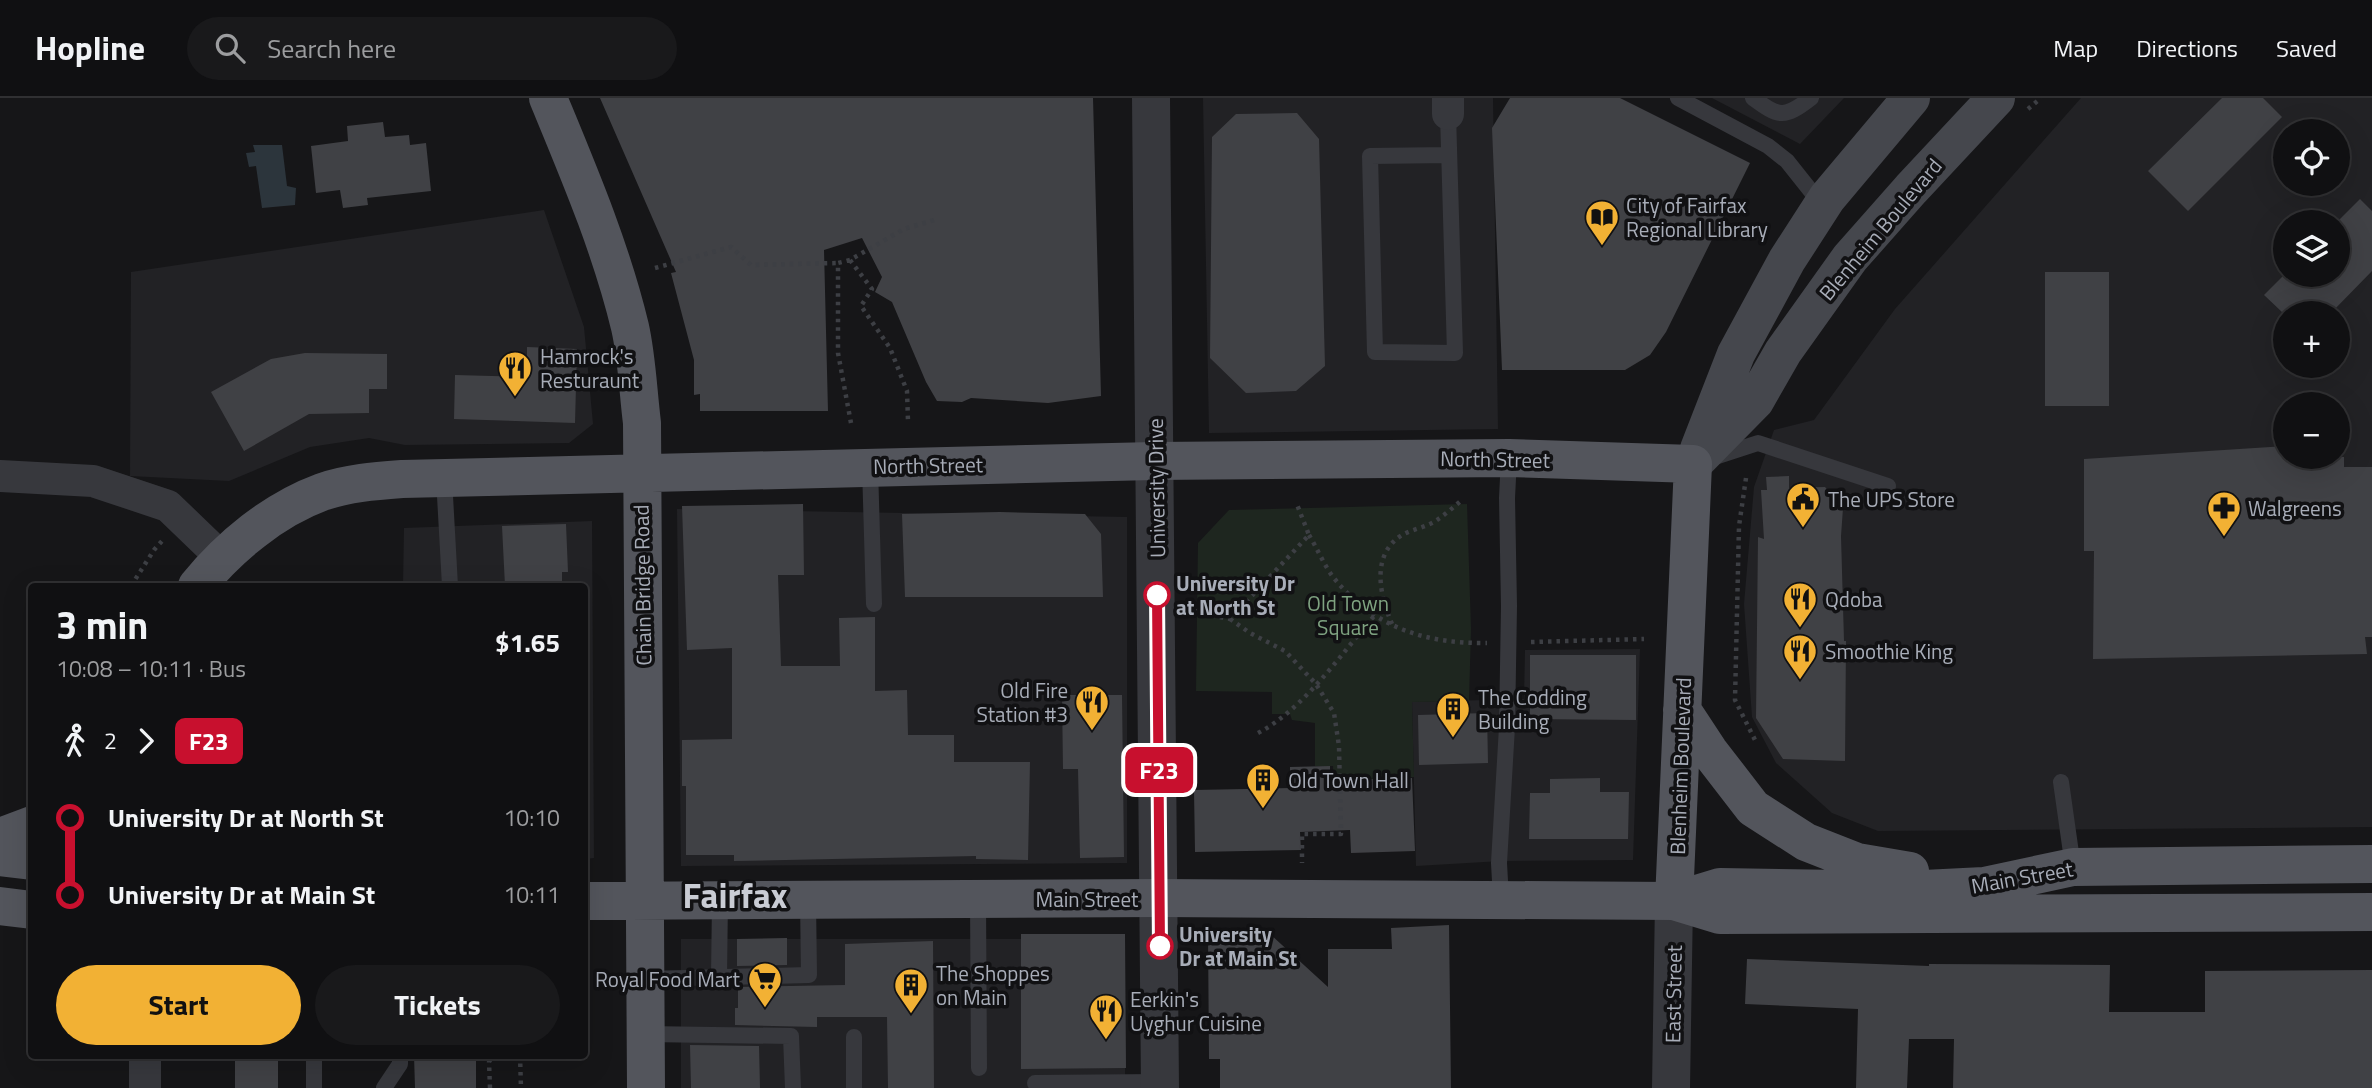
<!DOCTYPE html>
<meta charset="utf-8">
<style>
body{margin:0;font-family:"Titillium Web",sans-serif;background:#19191b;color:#f1f3f6;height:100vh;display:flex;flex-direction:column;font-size:26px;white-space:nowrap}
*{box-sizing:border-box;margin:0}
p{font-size:23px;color:#9c9d9f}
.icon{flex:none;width:38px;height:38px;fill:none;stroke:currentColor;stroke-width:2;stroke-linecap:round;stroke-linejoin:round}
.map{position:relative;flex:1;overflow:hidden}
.drawer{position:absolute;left:28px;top:485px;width:560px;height:476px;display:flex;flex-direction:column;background:#101012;border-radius:7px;box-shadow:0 7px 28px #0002,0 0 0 2px #303032}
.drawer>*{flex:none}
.badge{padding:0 14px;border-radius:10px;font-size:24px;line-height:46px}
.fabs{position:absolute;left:2273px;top:21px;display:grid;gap:14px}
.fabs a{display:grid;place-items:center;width:77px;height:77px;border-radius:50%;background:#101012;box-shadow:0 7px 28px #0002,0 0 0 2px #303032;font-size:35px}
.map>.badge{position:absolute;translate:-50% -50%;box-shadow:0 0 0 4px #fff}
.legs{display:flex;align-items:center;gap:10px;height:77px;padding:0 28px;font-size:23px}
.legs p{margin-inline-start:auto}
.summary{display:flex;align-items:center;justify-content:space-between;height:119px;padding:0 28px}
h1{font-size:38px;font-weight:700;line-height:52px}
.primary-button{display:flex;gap:14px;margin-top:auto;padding:14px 28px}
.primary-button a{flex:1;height:80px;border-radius:42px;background:#f2b134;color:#111;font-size:28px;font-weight:700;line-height:80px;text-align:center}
.primary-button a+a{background:#19191b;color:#f1f3f6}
ul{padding:0 28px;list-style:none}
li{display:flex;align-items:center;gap:24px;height:77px;font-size:26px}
li i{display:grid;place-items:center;width:10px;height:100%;margin:0 9px;background:currentColor}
li i::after{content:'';width:18px;height:18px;margin:-9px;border:5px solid;border-radius:50%;background:#101012}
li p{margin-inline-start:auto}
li:first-child i{background:linear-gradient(#0000 50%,currentColor 0)}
li:last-child i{background:linear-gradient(currentColor 50%,#0000 0)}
header{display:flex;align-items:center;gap:42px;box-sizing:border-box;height:98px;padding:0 35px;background:#101012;border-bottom:2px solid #303032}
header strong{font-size:33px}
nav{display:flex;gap:38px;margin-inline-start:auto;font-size:24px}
.search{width:490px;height:63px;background:#19191b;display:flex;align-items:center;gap:18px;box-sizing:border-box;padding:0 24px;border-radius:38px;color:#9c9d9f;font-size:26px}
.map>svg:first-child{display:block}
</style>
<header>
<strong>Hopline</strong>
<div class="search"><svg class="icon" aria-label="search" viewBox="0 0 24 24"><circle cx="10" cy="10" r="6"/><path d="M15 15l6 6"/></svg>Search here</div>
<nav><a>Map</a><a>Directions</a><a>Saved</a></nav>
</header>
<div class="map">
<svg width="2372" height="990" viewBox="0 0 2372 990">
<rect width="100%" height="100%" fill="#161618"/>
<path fill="#222225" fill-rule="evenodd" d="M1203,0H1493L1498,331L1209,335Z
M1712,0H1844L1800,46Z
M2081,0H2372V729L1878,733L1832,715L1776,665L1752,619L1744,506L1754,389L1774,332L1814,322L1895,211ZM2286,33H2338V86H2286ZM2286,124H2338V177H2286ZM2286,215H2338V268H2286ZM2286,306H2338V359H2286Z
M544,112L584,229L593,326L569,345L405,347L369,340L310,349L229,383L130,378L131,174Z
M677,411L1127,419V765L681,768Z
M592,423L594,760L585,761L584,488H403L404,430Z
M1640,551L1633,762L1501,763L1416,768L1412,604L1524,601L1525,552Z
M681,841H1125V990H681Z"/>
<path fill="#1e261f" d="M1467,406L1471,531L1469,603L1412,604L1414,679L1372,681L1373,714L1334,716L1333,668H1315V625L1292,622L1290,616H1272V594L1196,593L1198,445L1229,412Z"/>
<path fill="#2c353c" d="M253,47H282L287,88L296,90L295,107L262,110L256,68L249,69L246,55L255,54Z"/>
<path fill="#404145" d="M600,0H1093L1101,298L1048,305L971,300L962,304L937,303L926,284L892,204L875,194L882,179L862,140L824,152L828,313H700V296L694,297V262L671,175L676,174Z
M1510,0H1620L1750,65L1666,234L1650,257L1625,272H1502L1492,30Z
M2222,0H2263L2282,19L2188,113L2148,73Z
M1297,15L1319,41L1325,268L1296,293L1246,295L1210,260L1212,39L1236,16Z
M383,24L385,39L409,37L410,47L426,45L431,93L367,100L368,107L343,110L340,92L316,95L311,48L348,43L347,28Z
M2360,101L2372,113V173L2331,215H2283L2264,197L2284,177H2338V123Z
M2045,174H2109V308H2045Z
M527,249L577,251L575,325L454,321L455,277L527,279Z
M305,255L387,256V291H369V315L309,316L244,353L211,294L271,261Z
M2286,348V359H2344V369H2372V539H2365L2367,556L2093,561L2094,453H2084V361Z
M1789,378V390L1825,389L1843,410L1841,438L1844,543H1846L1845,663L1783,661L1756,620L1758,439L1764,441L1761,392H1767L1766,379Z
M803,406L804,477H778L781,568H840L839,520L875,519V593L907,592L908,637H954V664H1030L1028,762L976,761V758L734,763V757H686V688H682V642L732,641V550L687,552L682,408Z
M1000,414L1085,416L1101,436L1103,499H905L902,416Z
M566,426L568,474H562V488H505L502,428Z
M1530,557H1636V622L1530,621Z
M1062,597H1122L1124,759L1080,760L1078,671H1063Z
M1487,615L1488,665L1419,667L1418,617Z
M1330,668V682L1412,680L1415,753L1351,755L1350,732L1300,734L1301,752L1195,754L1194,692L1290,690V669Z
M1600,680V694H1629L1628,741H1529L1530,695H1550V681Z
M1449,827L1451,990H1220V961H1209L1208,836H1270L1328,889V851H1392L1391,830Z
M1021,836H1125L1126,970L1021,971Z
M787,840V867L737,868V841Z
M933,843L934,990H888L887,919H817V929L735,927V910H738V889L845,887V846Z
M1747,861L1929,868V866L2110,867L2109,914H2205V873L2372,872V990H1953L1954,941H1909L1907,990H1856L1858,911L1745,906Z
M690,947L759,948L760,990H691Z
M235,957H278V990H235Z
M414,957H476V990H415Z"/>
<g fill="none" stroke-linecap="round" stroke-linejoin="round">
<path stroke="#3d3f44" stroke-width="4.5" stroke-dasharray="3.5 5" stroke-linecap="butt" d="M2028,11L2041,0
M850,162L872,191L861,208L890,250L907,293L908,323
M655,170L731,149L751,167L838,165
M851,325L838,255V165L850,162L904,131L938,121
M1746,380L1739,428L1735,602L1756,644
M1309,437C1317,450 1324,467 1333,479C1373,529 1425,546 1487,545
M131,488L154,452L162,443
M1188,508L1204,516L1230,521L1309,437L1296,404
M1230,521L1250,535L1285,553L1316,586L1334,615L1339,648L1341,736H1302V765
M1392,526C1380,498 1370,457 1402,437C1413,431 1427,429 1437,422C1446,416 1455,408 1463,401
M1531,544L1644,541
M1258,635C1304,611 1341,556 1375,517
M520,957L521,990
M490,990L489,964L493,957"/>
<path stroke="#37383d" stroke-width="16" d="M1678,0L1768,48L1787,63L1822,107
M1753,0C1779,19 1784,21 1811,0
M1448,16L1455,255L1375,254L1370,58L1449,57
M1712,360L1758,345L1888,388
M870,369L874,506
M444,380L450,488
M2061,684L2073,769
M978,801L979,970
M1501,801L1499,765L1507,629L1509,508L1507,400L1509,360
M719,879L720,802
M646,881L809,877L808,802
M646,936L791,938L793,990
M854,939V990
M314,957V990
M1035,985L1160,984
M384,990L400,966V957"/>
<path stroke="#37383d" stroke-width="32" d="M1448,0V16
M0,378L93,383L168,408L222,460
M145,957V990"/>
<path stroke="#37383d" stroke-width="38" d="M1151,0L1160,990
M1671,990L1674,803"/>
<path stroke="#45474d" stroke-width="38" d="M1699,351L1736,256L1787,162L1827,100L1911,0
M1693,366L1755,303L1783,254L1850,160L1911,91L1996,0"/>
<path stroke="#53555c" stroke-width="38" d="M548,0C579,75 611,150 630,229C637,260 638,293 642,325L646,990
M197,488C229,449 273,412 322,394C348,385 375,383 402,381L1154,363L1509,360L1693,366L1674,803
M1682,612L1709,653L1753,710L1806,744L1857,764L1910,773
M0,739L32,727
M0,759L32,763
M584,803L1160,800L1674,803L1720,789L1904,792L1984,788L2073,769L2372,766
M1674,803L1720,817L2372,814
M0,808L32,812"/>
</g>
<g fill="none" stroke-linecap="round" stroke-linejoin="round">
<g stroke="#fff" stroke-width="16">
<path id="line-1" d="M1157,497L1160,848"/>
</g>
<use href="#line-1" stroke="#c8102e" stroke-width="10"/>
</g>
<defs>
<g id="library-pin" transform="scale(1.75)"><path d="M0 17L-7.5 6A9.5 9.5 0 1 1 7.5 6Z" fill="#f2b134" stroke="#111113"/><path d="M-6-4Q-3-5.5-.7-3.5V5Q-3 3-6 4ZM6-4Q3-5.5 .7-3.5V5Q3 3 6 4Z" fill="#111"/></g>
<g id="restaurant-pin" transform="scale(1.75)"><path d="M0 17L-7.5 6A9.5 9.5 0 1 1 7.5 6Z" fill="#f2b134" stroke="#111113"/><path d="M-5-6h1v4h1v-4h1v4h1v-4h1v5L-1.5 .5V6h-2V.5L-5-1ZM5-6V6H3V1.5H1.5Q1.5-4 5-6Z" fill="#111"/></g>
<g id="civic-pin" transform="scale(1.75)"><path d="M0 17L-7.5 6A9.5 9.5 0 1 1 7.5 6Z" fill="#f2b134" stroke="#111113"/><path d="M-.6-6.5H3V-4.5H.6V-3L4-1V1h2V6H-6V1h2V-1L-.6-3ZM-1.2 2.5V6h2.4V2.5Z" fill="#111"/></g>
<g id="pharmacy-pin" transform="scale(1.75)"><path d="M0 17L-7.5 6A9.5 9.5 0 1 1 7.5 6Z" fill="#f2b134" stroke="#111113"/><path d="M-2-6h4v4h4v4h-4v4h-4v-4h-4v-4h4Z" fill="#111"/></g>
<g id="building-pin" transform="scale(1.75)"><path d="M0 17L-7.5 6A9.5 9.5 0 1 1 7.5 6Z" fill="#f2b134" stroke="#111113"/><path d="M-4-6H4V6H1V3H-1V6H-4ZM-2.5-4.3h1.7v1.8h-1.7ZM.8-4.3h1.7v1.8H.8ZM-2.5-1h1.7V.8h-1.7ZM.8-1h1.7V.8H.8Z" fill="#111"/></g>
<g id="supermarket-pin" transform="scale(1.75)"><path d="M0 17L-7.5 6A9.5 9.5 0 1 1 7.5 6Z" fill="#f2b134" stroke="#111113"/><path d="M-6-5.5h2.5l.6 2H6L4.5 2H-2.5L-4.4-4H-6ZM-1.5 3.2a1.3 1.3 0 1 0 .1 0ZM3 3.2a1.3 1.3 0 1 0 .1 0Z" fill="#111"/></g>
</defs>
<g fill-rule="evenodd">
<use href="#library-pin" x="1602" y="119"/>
<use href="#restaurant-pin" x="515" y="270"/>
<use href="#civic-pin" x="1803" y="401"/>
<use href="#pharmacy-pin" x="2224" y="410"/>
<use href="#restaurant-pin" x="1800" y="501"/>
<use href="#restaurant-pin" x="1800" y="553"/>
<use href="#restaurant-pin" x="1092" y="604"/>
<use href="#building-pin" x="1453" y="611"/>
<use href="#building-pin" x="1263" y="682"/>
<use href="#supermarket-pin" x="765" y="881"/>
<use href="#building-pin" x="911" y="887"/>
<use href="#restaurant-pin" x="1106" y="913"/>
</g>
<g fill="#fff" stroke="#c8102e" stroke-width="3.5">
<circle cx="1157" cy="497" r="12"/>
<circle cx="1160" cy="848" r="12"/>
</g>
<g text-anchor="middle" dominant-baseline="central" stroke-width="7" stroke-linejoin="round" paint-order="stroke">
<g font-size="21" fill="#a8adb8" stroke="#111113" text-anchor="start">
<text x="1626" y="107">City of Fairfax<tspan x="1626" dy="24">Regional Library</tspan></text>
<text x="540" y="258">Hamrock's<tspan x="540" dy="24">Resturaunt</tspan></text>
<text x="1828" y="401">The UPS Store</text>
<text x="2248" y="410">Walgreens</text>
<text x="1825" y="501">Qdoba</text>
<text x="1825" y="553">Smoothie King</text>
<text x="1068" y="592" text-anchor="end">Old Fire<tspan x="1068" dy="24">Station #3</tspan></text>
<text x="1478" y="599">The Codding<tspan x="1478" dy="24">Building</tspan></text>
<text x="1288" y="682">Old Town Hall</text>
<text x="936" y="875">The Shoppes<tspan x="936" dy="24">on Main</tspan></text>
<text x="740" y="881" text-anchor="end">Royal Food Mart</text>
<text x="1130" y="901">Eerkin's<tspan x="1130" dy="24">Uyghur Cuisine</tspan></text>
</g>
<g font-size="21" fill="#a8adb8" stroke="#111113">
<text transform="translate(1880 131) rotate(-50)">Blenheim Boulevard</text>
<text transform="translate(1495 361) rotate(1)">North Street</text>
<text transform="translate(928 367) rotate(-1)">North Street</text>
<text transform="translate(1156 390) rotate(-91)">University Drive</text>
<text transform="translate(642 487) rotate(-91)">Chain Bridge Road</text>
<text transform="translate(1680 668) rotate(-88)">Blenheim Boulevard</text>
<text transform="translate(2022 779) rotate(-10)">Main Street</text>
<text x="1087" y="801">Main Street</text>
<text transform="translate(1673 896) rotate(-89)">East Street</text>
</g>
<g font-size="21" font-weight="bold" fill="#a8adb8" stroke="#111113" text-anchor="start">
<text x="1176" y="485">University Dr<tspan x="1176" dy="24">at North St</tspan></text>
<text x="1179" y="836">University<tspan x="1179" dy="24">Dr at Main St</tspan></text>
</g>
<g font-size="21" fill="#7fa381" stroke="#111113">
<text x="1348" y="505">Old Town<tspan x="1348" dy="24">Square</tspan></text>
</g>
<g font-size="35" font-weight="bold" fill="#c9ccd4" stroke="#111113">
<text x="735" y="797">Fairfax</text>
</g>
</g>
</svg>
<div class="fabs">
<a><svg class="icon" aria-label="locate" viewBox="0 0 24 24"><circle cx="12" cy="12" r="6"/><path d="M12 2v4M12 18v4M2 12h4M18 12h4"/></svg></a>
<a><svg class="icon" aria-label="layers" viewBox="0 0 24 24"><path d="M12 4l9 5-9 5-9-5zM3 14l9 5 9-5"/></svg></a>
<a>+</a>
<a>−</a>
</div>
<b class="badge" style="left:1159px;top:672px;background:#c8102e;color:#fff">F23</b>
<section class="drawer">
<div class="summary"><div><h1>3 min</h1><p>10:08 – 10:11 · Bus</p></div><b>$1.65</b></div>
<div class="legs"><svg class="icon" aria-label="walk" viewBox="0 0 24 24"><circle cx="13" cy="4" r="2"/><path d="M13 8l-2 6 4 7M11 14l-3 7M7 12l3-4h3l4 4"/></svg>2<svg class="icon" aria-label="forward" viewBox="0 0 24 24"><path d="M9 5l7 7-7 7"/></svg><b class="badge" style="background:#c8102e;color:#fff">F23</b></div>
<ul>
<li><i style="color:#c8102e"></i><b>University Dr at North St</b><p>10:10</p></li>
<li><i style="color:#c8102e"></i><b>University Dr at Main St</b><p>10:11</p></li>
</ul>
<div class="primary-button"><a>Start</a><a>Tickets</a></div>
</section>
</div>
